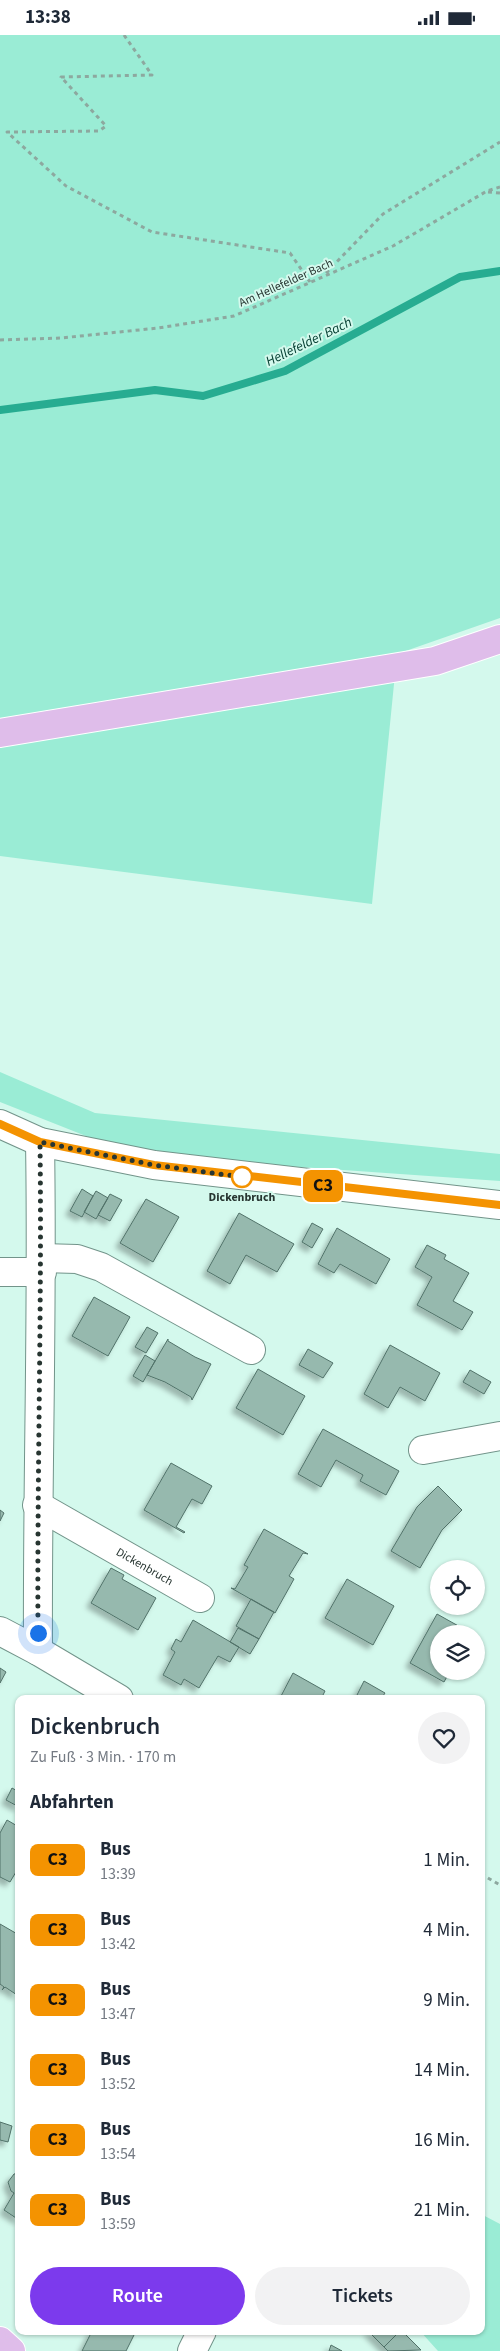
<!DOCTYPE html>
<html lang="de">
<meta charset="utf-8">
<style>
body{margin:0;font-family:"Source Sans 3",sans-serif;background:#f2f2f3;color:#1f2937;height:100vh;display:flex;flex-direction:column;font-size:19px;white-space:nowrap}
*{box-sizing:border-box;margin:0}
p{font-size:16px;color:#747a83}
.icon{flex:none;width:28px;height:28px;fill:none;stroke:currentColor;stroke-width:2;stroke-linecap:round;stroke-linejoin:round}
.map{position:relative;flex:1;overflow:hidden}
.details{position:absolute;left:15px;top:1660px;width:470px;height:640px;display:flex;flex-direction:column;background:#fff;border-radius:10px;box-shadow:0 1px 4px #0004}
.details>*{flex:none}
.badge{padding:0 10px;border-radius:8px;font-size:18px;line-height:32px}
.buttons{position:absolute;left:430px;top:1525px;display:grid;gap:10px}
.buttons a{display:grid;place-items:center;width:55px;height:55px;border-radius:50%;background:#fff;box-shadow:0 1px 4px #0004;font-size:25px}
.you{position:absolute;width:25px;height:25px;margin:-12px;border:4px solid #fff;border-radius:50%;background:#1a73e8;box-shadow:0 0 0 8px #1a73e833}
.map>.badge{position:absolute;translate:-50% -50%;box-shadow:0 0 0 2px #fff}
h2{padding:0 15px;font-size:19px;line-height:45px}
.round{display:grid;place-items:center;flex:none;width:52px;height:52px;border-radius:26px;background:#f2f2f3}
.summary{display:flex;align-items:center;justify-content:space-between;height:85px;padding:0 15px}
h1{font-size:24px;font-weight:600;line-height:38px}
.action{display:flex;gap:10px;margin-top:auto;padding:10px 15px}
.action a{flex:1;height:58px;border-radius:30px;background:#7c3aed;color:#fff;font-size:20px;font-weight:600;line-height:58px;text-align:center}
.action a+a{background:#f2f2f3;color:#1f2937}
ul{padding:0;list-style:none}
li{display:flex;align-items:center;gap:15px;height:70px;padding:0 15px}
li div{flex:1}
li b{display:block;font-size:19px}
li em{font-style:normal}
li .badge{min-width:55px;font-weight:700;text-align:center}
.status{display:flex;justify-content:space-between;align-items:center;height:35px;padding:0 25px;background:#fff;direction:ltr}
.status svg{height:14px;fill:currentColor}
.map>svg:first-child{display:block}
</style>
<div class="status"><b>13:38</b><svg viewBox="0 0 49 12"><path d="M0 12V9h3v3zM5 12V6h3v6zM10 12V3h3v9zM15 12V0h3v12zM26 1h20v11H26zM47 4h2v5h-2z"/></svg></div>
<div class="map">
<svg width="500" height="2316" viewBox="0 0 500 2316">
<defs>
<filter id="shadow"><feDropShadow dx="-4.5" dy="4.5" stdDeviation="2.5" flood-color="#0004"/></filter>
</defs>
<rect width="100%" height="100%" fill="#d4f9ed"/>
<path fill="#9aecd5" d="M0,0H500V583L397,619L372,869L0,821Z
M0,1037L95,1078L500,1119V1146L244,1128L164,1118L91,1103L0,1067Z
M481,2179L500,2189V2316H438L420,2296H481Z"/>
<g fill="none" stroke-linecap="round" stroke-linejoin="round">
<path stroke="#27ac91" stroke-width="8" d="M0,375L155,355L203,361L285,336L460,242L500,236"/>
</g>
<path fill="#96b9ae" stroke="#517269" filter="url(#shadow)" d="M82,1154L93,1161L82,1182L70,1176Z
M96,1156L108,1163L96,1184L84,1177Z
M110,1159L122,1165L110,1186L98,1180Z
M146,1164L179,1182L153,1227L120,1208Z
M239,1178L294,1209L277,1237L246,1220L230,1249L207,1236Z
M312,1188L323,1194L312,1213L302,1207Z
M337,1193L390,1224L376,1249L340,1229L334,1238L318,1229Z
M427,1210L446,1220L444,1224L469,1238L453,1266L473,1277L462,1295L417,1270L432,1242L415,1232Z
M94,1262L130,1282L108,1321L72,1301Z
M147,1292L158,1298L146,1318L135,1312Z
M168,1304V1306L195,1322L211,1329L192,1365L191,1362L165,1347L147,1340Z
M390,1310L440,1338L425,1366L400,1352L388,1373L364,1359Z
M308,1314L333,1328L323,1343L299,1330Z
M145,1320L155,1326L143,1347L133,1341Z
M258,1334L305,1361L283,1400L236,1373Z
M470,1335L491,1347L484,1359L463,1347Z
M323,1394L399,1436L386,1460L360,1446L363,1440L336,1425L321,1452L298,1439Z
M171,1428L212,1451L202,1469L192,1464L176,1492L185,1497L184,1498L144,1475Z
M438,1451L462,1475L442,1495L420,1533L391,1516L417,1472Z
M0,1475L4,1478L0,1486Z
M264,1494L308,1519L303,1518L289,1541L294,1544L275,1578L231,1553L235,1554L248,1532L244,1530Z
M111,1533L124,1540L122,1544L156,1563L138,1595L91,1568Z
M347,1544L394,1571L373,1610L325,1583Z
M251,1564L274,1577L259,1604L236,1591Z
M437,1579L471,1598L439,1599V1636H450L444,1647L410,1628Z
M193,1585L239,1612L230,1627L218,1621L199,1653L184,1644L181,1650L163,1640L175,1617L171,1614L176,1604L181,1607Z
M238,1593L259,1604L250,1619L230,1607Z
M0,1633L6,1637L0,1648Z
M293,1638L325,1656L321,1664L280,1663Z
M364,1646L385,1658L381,1664H364L357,1660Z
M12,1753L19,1757V1772L6,1765Z
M7,1785L19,1792V1832L10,1847L0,1842V1798Z
M0,1889L19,1900L17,1960L5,1952L2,1955L4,1952L0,1949Z
M0,2087L12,2091L8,2107L0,2105Z
M19,2138V2185L4,2175L14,2158L11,2156L8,2147L14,2139Z
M92,2296H136L126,2316H82Z
M368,2296H400L384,2312Z
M400,2296H402L421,2315L388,2316L384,2312Z
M331,2310L342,2316H329Z"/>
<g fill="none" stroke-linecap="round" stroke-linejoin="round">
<g stroke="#72948a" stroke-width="30">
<g id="minor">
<path d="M0,1089L40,1107L154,1130L500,1170"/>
<path d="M40,1107C43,1277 37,1446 38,1616L119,1664"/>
<path d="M42,1223L77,1224L101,1232L251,1315"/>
<path d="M0,1237H42"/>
<path d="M423,1415L500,1401"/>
<path id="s1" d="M37,1470L200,1563"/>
<path d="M0,1596L38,1616"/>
<path d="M192,2316L202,2296"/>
</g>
</g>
<g stroke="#fff" stroke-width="30">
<path id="major" d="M0,698L435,626L500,604
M0,2306L11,2316"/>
</g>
<path stroke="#8da89f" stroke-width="3" stroke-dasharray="4 4" stroke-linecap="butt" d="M124,0L152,40L61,42L106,91L99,96L7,97L66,151L152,197L290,218L310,247
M488,157L500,158
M326,238L383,179L500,107
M0,305L61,303L158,293L234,281L393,211L487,156L500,152
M481,1839L500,1850"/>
<use href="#minor" stroke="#fff" stroke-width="28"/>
<use href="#major" stroke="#dfbdea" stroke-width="28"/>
</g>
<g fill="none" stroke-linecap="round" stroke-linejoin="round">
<g stroke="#fff" stroke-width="11">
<path id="line" d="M0,1089L40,1107L154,1130L500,1170"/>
</g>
<use href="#line" stroke="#f49301" stroke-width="8"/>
<path stroke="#273531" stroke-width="5" stroke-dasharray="0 9" d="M38,1598C37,1434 42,1271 40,1107L154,1130L242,1142"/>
</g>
<circle fill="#fff" stroke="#f49301" stroke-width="2.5" cx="242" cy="1142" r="10"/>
<g text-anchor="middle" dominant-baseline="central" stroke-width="4" stroke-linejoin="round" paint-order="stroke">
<g font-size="12" fill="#273531" stroke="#d4f9ed">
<text transform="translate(286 248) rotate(-24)">Am Hellefelder Bach</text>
<text stroke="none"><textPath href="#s1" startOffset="124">Dickenbruch</textPath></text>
</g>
<g font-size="12" font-weight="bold" fill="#273531" stroke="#d4f9ed">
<text x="242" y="1162">Dickenbruch</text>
</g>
<g font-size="14" font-style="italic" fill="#074034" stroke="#d4f9ed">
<text transform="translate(309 307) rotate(-26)">Hellefelder Bach</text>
</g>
</g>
</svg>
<div class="buttons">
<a><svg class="icon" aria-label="locate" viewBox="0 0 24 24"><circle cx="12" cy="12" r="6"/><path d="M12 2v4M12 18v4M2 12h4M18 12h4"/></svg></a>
<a><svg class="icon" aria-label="layers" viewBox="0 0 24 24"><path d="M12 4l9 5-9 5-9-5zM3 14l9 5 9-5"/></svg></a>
</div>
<div class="you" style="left:38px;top:1598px"></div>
<b class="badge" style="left:323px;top:1151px;background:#f49301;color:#111">C3</b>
<section class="details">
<div class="summary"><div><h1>Dickenbruch</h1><p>Zu Fuß · 3 Min. · 170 m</p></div><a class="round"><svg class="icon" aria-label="heart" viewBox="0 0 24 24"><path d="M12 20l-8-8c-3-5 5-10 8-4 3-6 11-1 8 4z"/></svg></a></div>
<h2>Abfahrten</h2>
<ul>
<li><span class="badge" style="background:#f49301;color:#111">C3</span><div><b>Bus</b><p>13:39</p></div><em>1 Min.</em></li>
<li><span class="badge" style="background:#f49301;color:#111">C3</span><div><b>Bus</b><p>13:42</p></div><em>4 Min.</em></li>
<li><span class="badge" style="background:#f49301;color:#111">C3</span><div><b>Bus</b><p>13:47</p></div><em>9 Min.</em></li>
<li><span class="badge" style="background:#f49301;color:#111">C3</span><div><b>Bus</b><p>13:52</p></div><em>14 Min.</em></li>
<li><span class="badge" style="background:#f49301;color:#111">C3</span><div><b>Bus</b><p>13:54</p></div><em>16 Min.</em></li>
<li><span class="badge" style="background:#f49301;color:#111">C3</span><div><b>Bus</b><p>13:59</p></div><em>21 Min.</em></li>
</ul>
<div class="action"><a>Route</a><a>Tickets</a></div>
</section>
</div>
